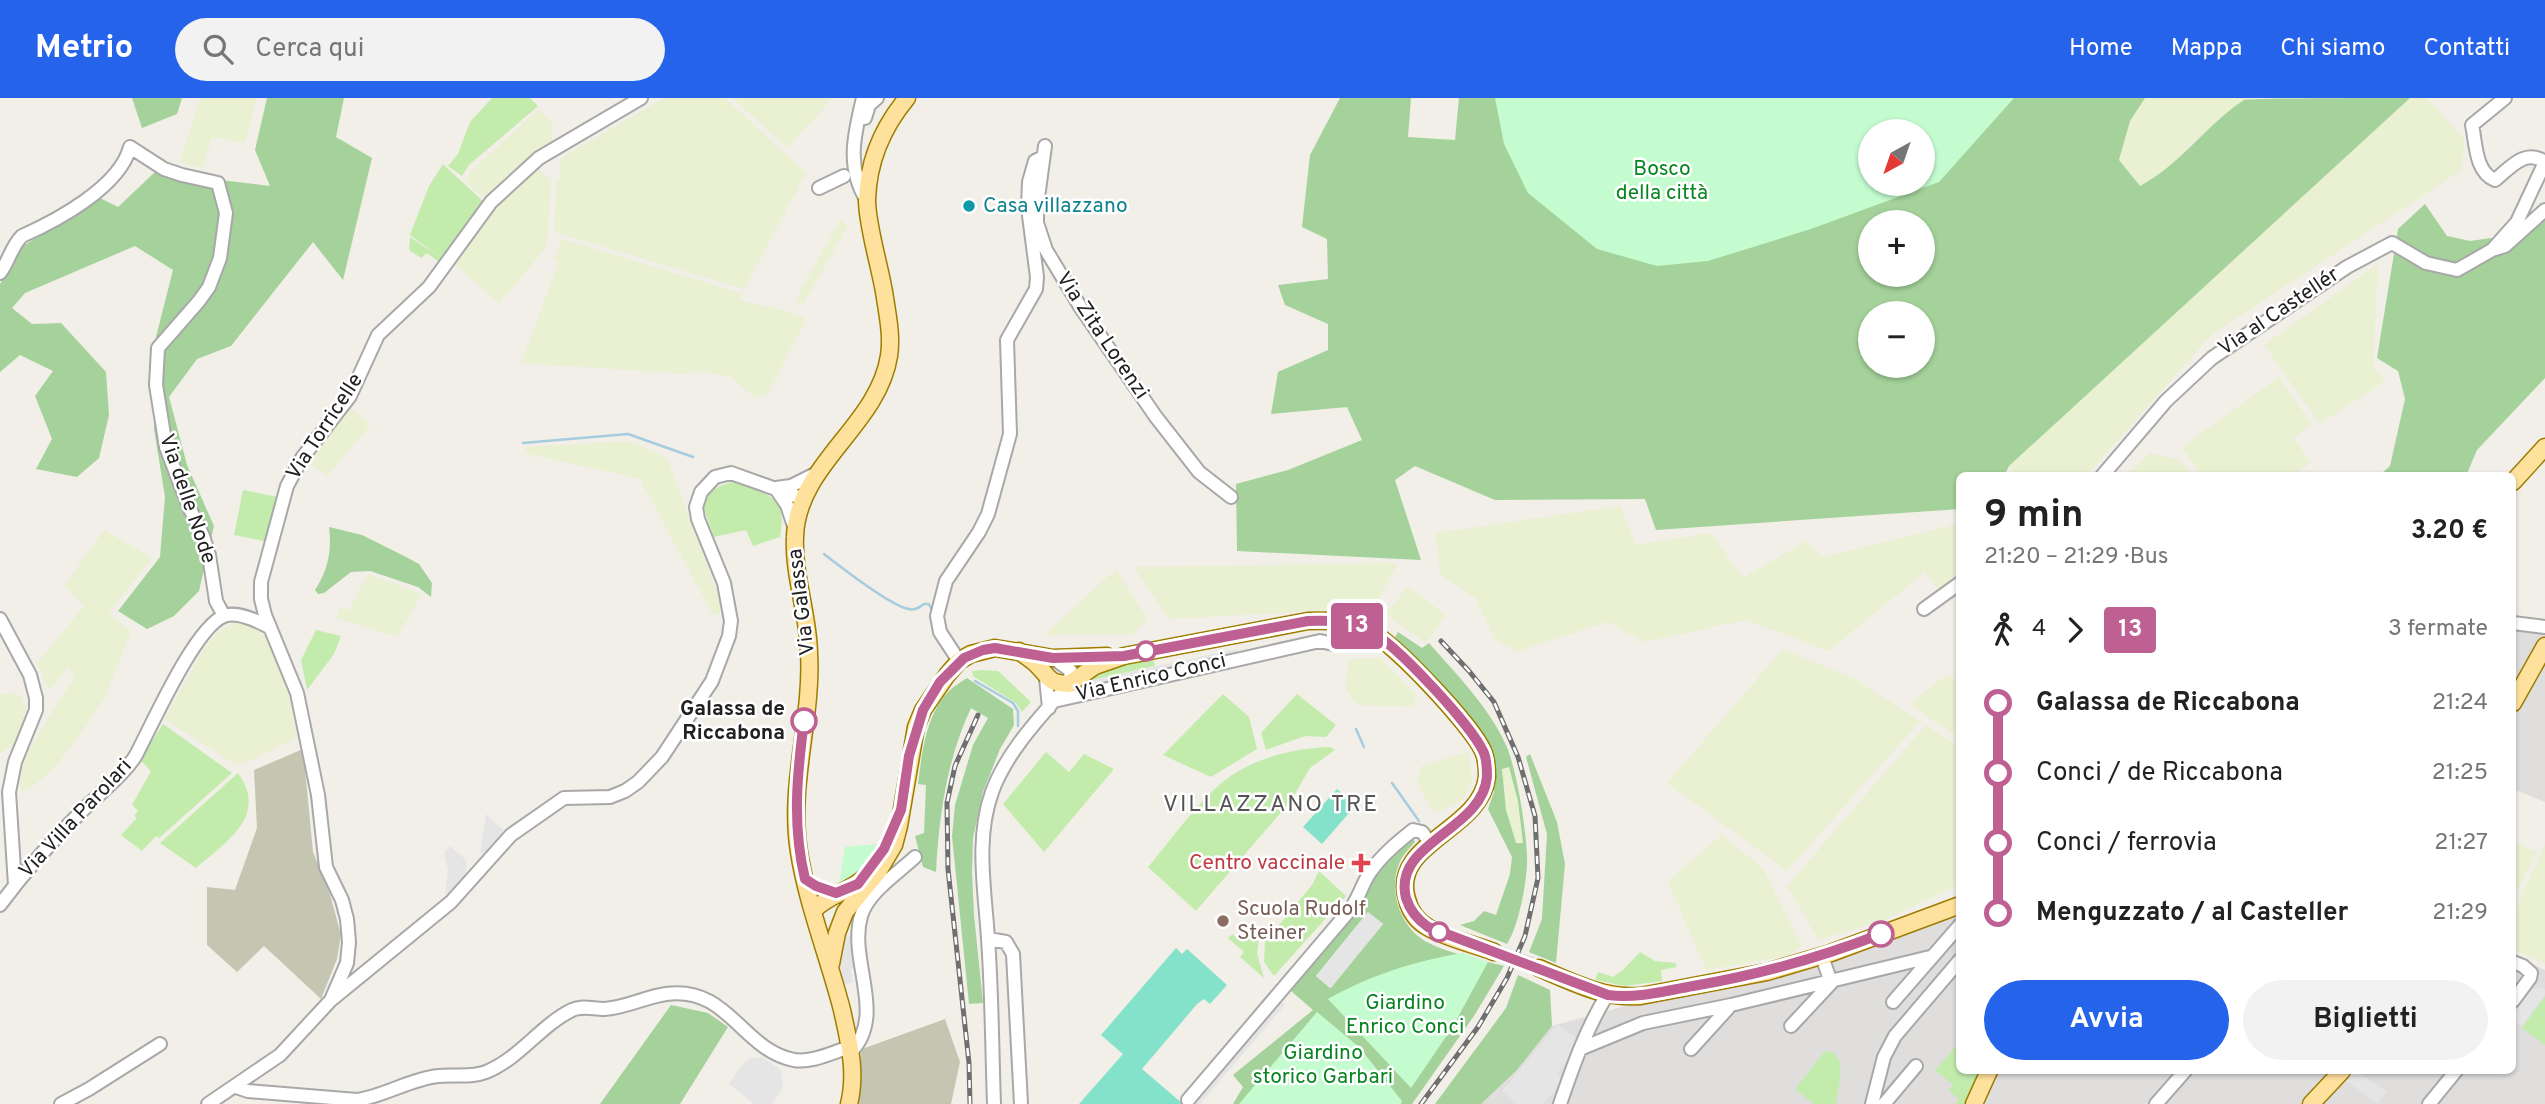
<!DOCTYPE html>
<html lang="it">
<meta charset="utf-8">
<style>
body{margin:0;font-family:Overpass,sans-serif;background:#f2f2f2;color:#222;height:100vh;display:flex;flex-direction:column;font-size:26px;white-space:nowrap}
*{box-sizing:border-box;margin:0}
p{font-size:23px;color:#767676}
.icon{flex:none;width:38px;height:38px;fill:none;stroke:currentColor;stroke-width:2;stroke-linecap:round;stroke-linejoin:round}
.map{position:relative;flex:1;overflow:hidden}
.details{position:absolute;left:1956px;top:374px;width:560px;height:602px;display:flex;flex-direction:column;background:#fff;border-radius:10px;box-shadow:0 2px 5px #0004}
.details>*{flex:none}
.badge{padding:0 14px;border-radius:5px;font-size:24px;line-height:46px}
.needle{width:46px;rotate:220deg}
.fabs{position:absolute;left:1858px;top:21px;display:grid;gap:14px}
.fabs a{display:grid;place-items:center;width:77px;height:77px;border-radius:50%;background:#fff;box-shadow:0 2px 5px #0004;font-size:35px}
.map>.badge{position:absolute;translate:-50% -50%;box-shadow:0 0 0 4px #fff}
.legs{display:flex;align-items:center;gap:10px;height:77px;padding:0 28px;font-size:23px}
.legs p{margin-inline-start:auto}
.overview{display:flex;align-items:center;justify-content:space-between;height:119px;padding:0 28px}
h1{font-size:38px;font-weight:700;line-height:52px}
.button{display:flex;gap:14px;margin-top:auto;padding:14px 28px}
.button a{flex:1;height:80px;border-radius:42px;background:#2563eb;color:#fff;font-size:28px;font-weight:700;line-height:80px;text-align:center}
.button a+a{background:#f2f2f2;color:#222}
ul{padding:0 28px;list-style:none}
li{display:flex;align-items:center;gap:24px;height:70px;font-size:26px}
li i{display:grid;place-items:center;width:10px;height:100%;margin:0 9px;background:currentColor}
li i::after{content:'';width:18px;height:18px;margin:-9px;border:5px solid;border-radius:50%;background:#fff}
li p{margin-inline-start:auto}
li:first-child i{background:linear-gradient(#0000 50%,currentColor 0)}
li:last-child i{background:linear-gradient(currentColor 50%,#0000 0)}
header{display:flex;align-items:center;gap:42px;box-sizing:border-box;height:98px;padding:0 35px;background:#2563eb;color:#fff}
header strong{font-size:33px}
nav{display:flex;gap:38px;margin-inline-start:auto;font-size:24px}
.search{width:490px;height:63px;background:#f2f2f2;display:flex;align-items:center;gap:18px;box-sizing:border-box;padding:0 24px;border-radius:38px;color:#767676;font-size:26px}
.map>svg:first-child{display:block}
</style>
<header>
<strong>Metrio</strong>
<div class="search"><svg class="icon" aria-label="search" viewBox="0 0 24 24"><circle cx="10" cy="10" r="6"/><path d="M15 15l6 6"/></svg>Cerca qui</div>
<nav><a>Home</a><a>Mappa</a><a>Chi siamo</a><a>Contatti</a></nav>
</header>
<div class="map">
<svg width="2545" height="1006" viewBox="0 0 2545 1006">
<rect width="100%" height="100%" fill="#f1efe7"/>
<path fill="#dfdedd" d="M2513,523L2545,530V704L2513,691Z
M1960,816V973H2513V857L2545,872V1006H1481L1517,972L1552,928Z"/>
<path fill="#c4c6b2" d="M303,651L313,754L330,796L341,837L337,861L321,901L264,848L237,874L207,847V789L235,792L257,730L254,672Z
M945,921L960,964L951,1006H854L862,951Z"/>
<path fill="#eaf0d2" d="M200,0H257L245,45L212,39L203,70L180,64Z
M664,0H725L806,75L744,191L554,134L557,81H561L560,61Z
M733,0H833L787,50Z
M2145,0H2248L2193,44L2161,77L2140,88L2119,62L2130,23Z
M2410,0H2427L2464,41L2462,72L2211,237L2086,378H2016L2009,368Z
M539,11L552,26V44L511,74L487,103L465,82L472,72Z
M536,69L551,82L547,148L499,206L455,166L506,96Z
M840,122L848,127L803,207L795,203Z
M562,141L743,196L739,202L787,213L806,221L768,296L755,300L730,278L691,272L689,276L521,265L559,164L554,162Z
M2378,166L2373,268L2385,283L2320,326L2264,247Z
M2279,279L2311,326L2294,340L2310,365L2293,378H2201L2182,349Z
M350,310L371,326L327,379L309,364Z
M629,343L667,360L724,513L713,517L640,381L528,356L524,349Z
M2150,355L2180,362L2193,378H2125Z
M1620,408L1636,447L1711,435L1743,480L1806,443L1823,459L1960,426V478L1937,491L1925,474L1828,553L1746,522L1645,544L1607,524L1516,554L1495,541L1475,500L1440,476L1436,435Z
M104,432L152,460L109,515L131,533L106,597L74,645L53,671L32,689L22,693L18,673L47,622L75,579L68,570L49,592L37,566L84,508L64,488Z
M1398,465L1374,510L1169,521L1134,469Z
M1116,471L1147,521L1132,537H1044Z
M368,476L420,495L421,497L397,539L336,520L340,510L349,512Z
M1407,488L1446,517L1426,545L1386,517Z
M236,524L267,532L287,586L296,635L293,641L287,644L238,668L164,621L204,551L219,533Z
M1783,551L1853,580L1920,623L1787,773L1667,685Z
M1380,560L1415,596V609L1357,607L1346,591V578L1350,561Z
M1948,576L1960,587V640L1909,606Z
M11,594L20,598L26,611L15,646L0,655V597Z
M1926,627L1960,650V786L1884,822L1819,842L1787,788Z
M1468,654L1472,680L1467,695L1458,706L1436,714L1432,712L1417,683L1421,668Z
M1509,668L1518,703L1523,745H1516L1506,712L1502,671Z
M1722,737L1762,769L1802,848L1787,858L1706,872L1668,783Z
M2513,744L2537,754L2513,801Z
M2545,746V866L2513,851V817Z"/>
<path fill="#c3ecac" d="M492,0H530L538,8L469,67L462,78L448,68L458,56L470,24Z
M443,66L485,105L442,166L427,155L421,160L409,152L410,139L440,159L410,137L429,88Z
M734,384C750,390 778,394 781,415C783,422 781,432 780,439L753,448L746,432L714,439L703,408C710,393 717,387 734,384Z
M243,392L278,399L269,444L234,437Z
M316,532L341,538L334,556L307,592L301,562Z
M1153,558L1155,568L1087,583L1088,590L1077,591C1100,571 1125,565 1153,558Z
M983,572L998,573L1031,604L1022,614L1016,605L973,578L972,573Z
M1223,596L1249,619L1257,651L1211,679L1163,657Z
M1297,596L1336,627L1326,639L1305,638L1266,652L1261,635Z
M163,626L232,675L159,740L156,738L142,753L121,737L137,720L134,718L138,713L132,707L151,673L140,662Z
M1330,649L1335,652L1310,670L1290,704L1196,813L1148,769C1171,742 1193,710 1219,687C1249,661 1292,650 1330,649Z
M1046,654L1069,674L1084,656L1114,671L1044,754L1003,706Z
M238,675C269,718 226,744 196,770L160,745Z
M1319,773L1346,798L1274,878L1264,864L1265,844L1312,787Z
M1254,833L1259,840L1257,856L1264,880L1240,859L1244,854L1228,840L1232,836L1243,844Z
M1640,854L1655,863L1675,865L1677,869L1661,872L1662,883L1625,888L1595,882L1598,874L1613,879L1624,871Z
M2545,898V947L2522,930Z
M1960,943V973H1982L1973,989L1967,1006H1955L1959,1001L1949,993L1953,986L1935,973Z
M1825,953C1850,954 1838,990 1836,1006H1814L1795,991Z"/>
<path fill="#a4d29a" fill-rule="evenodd" d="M132,0H182L177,16L142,30Z
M267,0H344L336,39L372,60L343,182L313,144L231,248L197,261L169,299L187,367L214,428L199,493L174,518L147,531L118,513L160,459L165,399L154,331L155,243L173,172L135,148L25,195L12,210L32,226L61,225L106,274L109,317L99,360L77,379L36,371L52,341L35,298L53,273L20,257L0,274V186L20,150L100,100L118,109L155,74L270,88L255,52Z
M1340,0H1411L1408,39L1455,42L1459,0H1583L1871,33V86H1923L1976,0H2145L2130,23L2119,62L2140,88C2180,67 2206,27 2244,2C2253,0 2389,0 2410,0L2009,368L2004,378H1960V411L1656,432L1645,401L1495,402L1415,368L1395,382L1421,462L1237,453L1236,386L1288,372L1362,342L1347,309L1271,316L1278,274L1328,252V226L1285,207L1278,187L1328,181L1327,141L1302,129L1310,57ZM1871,124H1923V177H1871ZM1871,215H1923V268H1871Z
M2425,106L2447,138L2470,143L2491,140L2504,157L2545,117V280L2477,352L2466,378H2379L2390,368L2405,301L2398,273L2377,260L2398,131Z
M329,429L362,437L404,458L419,466L432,485L431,499L418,489L370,473L351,474L324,495L318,496L315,492C328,472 332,453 329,429Z
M1398,534L1422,550L1429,545C1457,577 1488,608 1506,647C1517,672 1526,731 1527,758C1528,780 1519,828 1507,846L1460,827L1474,823L1484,813L1496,817L1510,776L1512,759L1488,711L1494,694L1495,662L1467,617L1395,539ZM1509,669L1518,703L1523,745H1516L1506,712L1502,671Z
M967,580L1013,611L1014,627L1000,651L983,694L973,740L972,774L974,817L983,905L969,906L952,738L955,707L973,647L988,620L971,610C947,661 939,717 936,774L923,769L915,738L924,735L926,687L918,686C922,655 926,616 949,593C954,588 961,584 967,580Z
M1530,656L1557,724L1565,766L1556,865L1529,854L1542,821L1547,736L1526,659Z
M1411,737L1415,744C1410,750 1402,757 1399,766C1388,792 1400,828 1425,843C1444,854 1481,862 1504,868L1474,918L1412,1006H1233L1243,989L1233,977L1313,912L1290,892L1371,778ZM1368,814L1383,826L1330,890L1316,878Z
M1518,877L1550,892L1552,928L1517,972L1481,1006H1435L1506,910Z
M671,907L708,915L728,929L680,1006H600Z"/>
<path fill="#c4fbcf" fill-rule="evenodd" d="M1495,0H2014L1939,84L1811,131L1708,163L1657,168L1597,151L1528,95L1504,46ZM1923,33V86H1871V33Z
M879,746C869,763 859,781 839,787L845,749Z
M1463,855L1488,864L1452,930L1411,990L1328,901C1371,877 1414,863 1463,855Z
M1317,914L1359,949L1402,1003L1401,1006H1239Z"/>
<path fill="#83e2c9" d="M1337,691L1356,707L1322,746L1303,729Z
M1176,850L1182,856L1187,851L1227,887L1210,906L1204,901L1197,906L1142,971L1183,1006H1079L1123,956L1101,937Z"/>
<path fill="#e5e5e5" d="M1237,551L1239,558L1089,590L1087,583Z
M486,716L503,732L501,737L485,756L480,755Z
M450,748L465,761L467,768L465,777L458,788L448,798L445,795L448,772L444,755Z
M1368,814L1383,826L1331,890L1316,878Z
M842,837L855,839L856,870L851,871L853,885L842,886L839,856Z
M2542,889L2545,892V896L2522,928L2513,922V918L2530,893Z
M1280,902L1285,907L1200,1006H1191Z
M1558,926L1576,941L1569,962L1557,975L1564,982L1543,1006H1516L1502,993Z
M762,959L781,972L783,989L772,1006H754L729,986L741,968L749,961Z
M2353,973H2363L2361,976L2387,994L2378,1006L2346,983Z"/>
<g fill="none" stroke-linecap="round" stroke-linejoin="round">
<path stroke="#a6cce0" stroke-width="2.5" d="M523,345L628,336L693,359
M824,456C841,469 890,508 909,511C915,513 920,509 924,506H929L933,514
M975,583L1013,605L1018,613V628
M1356,631L1364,649
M1392,685L1419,723"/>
<path stroke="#c7c6bf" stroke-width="16" stroke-dasharray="16 8" stroke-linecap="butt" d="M1494,854L1539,870"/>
<g stroke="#a8a8a8" stroke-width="16">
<path id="minor" d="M863,0C854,37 846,69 867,103
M865,20L869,7L877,0
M1045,48L1037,107V125L1046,152L1081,210L1156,319L1199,374L1231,399
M819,90L844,78
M2492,152L2505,148L2545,112
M0,175C9,163 11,149 22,138C56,123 120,89 130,49L164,71L182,77L218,85L226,115L220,160L209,189L199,203L158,250L156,287L166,349L189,409L203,438L209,457L216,503L224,518
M2102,378L2166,303L2212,260L2347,169L2392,145L2426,165L2457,172L2492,152L2517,124L2545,64C2525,50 2510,70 2495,82C2475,74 2476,45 2472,27L2505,0
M776,390L791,388L817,375
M776,391L787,407L795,431
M1924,511L1960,485
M0,521L30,577L36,600V612L15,664L9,694L15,787
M2513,525L2545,529
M959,563L940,534L937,518L946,483L979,434L988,416L1010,336L1007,242L1036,191L1037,179L1028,110L1029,84L1035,63L1043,59
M1046,580L1049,610
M1054,603L1320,543L1333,546
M0,807C23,776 49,746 77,718C93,701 125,676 136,657C152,627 195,529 224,518C236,513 258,523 269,529
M988,841L1006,844L1013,856L1021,1006
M1822,858L1830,882
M2513,864L2523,868L2531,875L2530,880L2513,903
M331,902L347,865L349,844L347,821L342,802L326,769L318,697L297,595L265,517L261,501V484L287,388L302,360L350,298L378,237L429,189L491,104L539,60L641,0
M1893,904L1960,827
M1791,928L1834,882
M1580,951L1643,925L1731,907L1930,859
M1691,951L1731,907
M851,954C887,916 848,863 861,818C868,794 897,776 915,759
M236,989L248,993L357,1002C385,998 410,981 438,978C453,976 471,980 486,974C519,961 541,927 572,912C582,907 593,911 604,911C625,910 645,899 666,896C728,887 742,952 794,962C812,965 833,954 850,949
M1188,1002L1349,813C1359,801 1362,785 1371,773C1382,757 1398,744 1413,732L1422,734L1431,746
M61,1006L89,991L160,946
M208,1006L280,957L331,902L451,804L511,737L564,700L610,699L625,693L638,684L662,659L712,583L729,538L731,523L724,485L698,421L696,409L701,394L715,379L731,375L804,401
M994,1006C992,951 992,896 988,841C985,791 975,742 992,694C1007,653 1041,618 1069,586L1071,573L1053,560
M1560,1006C1573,968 1586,931 1607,897
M1872,1006L1884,959L1895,938L1960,862
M1884,1006L1916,968
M2156,1006L2185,973
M2429,1006L2456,973"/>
</g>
<g stroke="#9d7d00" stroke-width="19">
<path id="major" d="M2513,384L2545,349
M1019,553C1025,558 1032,562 1037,567C1051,581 1048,585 1069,586L1095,568L1124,558L1308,523C1330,522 1351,523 1371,534C1395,546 1472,628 1483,653C1487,661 1487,671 1487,679C1481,733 1390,745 1407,801C1410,814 1418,824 1429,830C1449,841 1473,846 1494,854
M2513,605L2545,548
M814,812C829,796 850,794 865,779
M831,866L837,835L845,814L878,774L894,747L899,728L916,629L923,612L947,577L959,563L971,556L995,550L1053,560L1107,558
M1539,870C1572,884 1604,901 1641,898L1767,874L1831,855L1960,807
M849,1006C857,974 849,944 842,912C829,861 807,806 799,754C788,686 813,621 809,554C808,515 793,477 795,439C797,366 878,328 889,258C892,239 888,219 885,200C881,171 867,129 867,102C868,64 883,29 907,0
M1974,1006L1989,973
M2311,1006L2342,973"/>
</g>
<use href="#minor" stroke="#fff" stroke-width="12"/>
<use href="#major" stroke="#ffe19e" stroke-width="16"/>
<g stroke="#6f6f6f" stroke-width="5">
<path id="rail" d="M970,1006L969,965L948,771L947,705L955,668L978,617
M1421,1006L1478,929L1507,880L1525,838L1538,780L1535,718L1518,659L1494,604L1469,573L1441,543"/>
</g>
<use href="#rail" stroke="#fff" stroke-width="2.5" stroke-dasharray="8" stroke-linecap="butt"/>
</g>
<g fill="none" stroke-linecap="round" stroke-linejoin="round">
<g stroke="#fff" stroke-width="16">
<path id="line-1" d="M804,623C797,677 792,727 805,781L816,788L836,795L858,786L884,751L901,712L909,658L923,612L940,584L964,560L983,552L995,550L1053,560L1124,558L1308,523C1330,522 1351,523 1370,533C1396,546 1471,627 1483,653C1487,660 1487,671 1487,679C1482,733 1392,744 1406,800C1410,813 1418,822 1428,829L1608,897C1637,901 1664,893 1693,888C1758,877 1819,860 1881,836"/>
</g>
<use href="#line-1" stroke="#bf6092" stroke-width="10"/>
</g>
<circle fill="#0f9aa8" stroke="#fff" stroke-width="2.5" cx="969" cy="108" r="7"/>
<g fill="#fff" stroke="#bf6092" stroke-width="3.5">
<circle cx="1146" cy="553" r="9"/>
<circle cx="804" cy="623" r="12"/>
<circle cx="1439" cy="834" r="9"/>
<circle cx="1881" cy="836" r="12"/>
</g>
<path fill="#e0444e" stroke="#fff" stroke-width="2.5" d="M1357.5 754.5h7v7h7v7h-7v7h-7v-7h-7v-7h7z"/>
<circle fill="#8d6e63" stroke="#fff" stroke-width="2.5" cx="1223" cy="823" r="7"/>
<g text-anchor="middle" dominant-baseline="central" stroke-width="5" stroke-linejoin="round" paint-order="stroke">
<g font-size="21" fill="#088522" stroke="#fff">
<text x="1662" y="71">Bosco<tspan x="1662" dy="24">della città</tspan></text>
<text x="1405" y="905">Giardino<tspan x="1405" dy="24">Enrico Conci</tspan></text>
<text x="1323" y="955">Giardino<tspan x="1323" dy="24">storico Garbari</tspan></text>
</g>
<g font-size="21" fill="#0d838f" stroke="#fff" text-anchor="start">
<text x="983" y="108">Casa villazzano</text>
</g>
<g font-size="21" fill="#212121" stroke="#fff">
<text transform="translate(2279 214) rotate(-34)">Via al Castellér</text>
<text transform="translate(1102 238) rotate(56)">Via Zita Lorenzi</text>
<text transform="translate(325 329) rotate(-57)">Via Torricelle</text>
<text transform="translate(187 401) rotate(71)">Via delle Node</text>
<text transform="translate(802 504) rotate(-97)">Via Galassa</text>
<text transform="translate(1151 580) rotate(-13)">Via Enrico Conci</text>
<text transform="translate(76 721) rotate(-47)">Via Villa Parolari</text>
</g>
<g font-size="21" font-weight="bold" fill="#212121" stroke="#fff" text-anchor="end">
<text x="785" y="611">Galassa de<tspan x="785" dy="24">Riccabona</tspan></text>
</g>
<g font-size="21" fill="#be3a42" stroke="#fff" text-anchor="end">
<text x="1345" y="765">Centro vaccinale</text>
</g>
<g font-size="21" fill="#785e54" stroke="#fff" text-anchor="start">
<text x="1237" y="811">Scuola Rudolf<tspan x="1237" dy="24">Steiner</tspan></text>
</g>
<g font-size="23" letter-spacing="2" fill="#545454" stroke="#fff">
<text x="1271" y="707">VILLAZZANO TRE</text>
</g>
</g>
</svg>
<div class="fabs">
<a><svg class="needle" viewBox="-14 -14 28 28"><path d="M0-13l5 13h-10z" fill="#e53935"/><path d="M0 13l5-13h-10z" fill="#767676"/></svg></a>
<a>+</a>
<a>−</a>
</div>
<b class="badge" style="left:1357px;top:528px;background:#bf6092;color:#fff">13</b>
<section class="details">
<div class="overview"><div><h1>9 min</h1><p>21:20 – 21:29 · Bus</p></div><b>3.20 €</b></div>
<div class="legs"><svg class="icon" aria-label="walk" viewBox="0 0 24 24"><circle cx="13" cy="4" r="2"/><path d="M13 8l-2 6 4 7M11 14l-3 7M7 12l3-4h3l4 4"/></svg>4<svg class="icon" aria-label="forward" viewBox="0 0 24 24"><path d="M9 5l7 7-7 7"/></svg><b class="badge" style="background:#bf6092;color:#fff">13</b><p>3 fermate</p></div>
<ul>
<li><i style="color:#bf6092"></i><b>Galassa de Riccabona</b><p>21:24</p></li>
<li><i style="color:#bf6092"></i><span>Conci / de Riccabona</span><p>21:25</p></li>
<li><i style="color:#bf6092"></i><span>Conci / ferrovia</span><p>21:27</p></li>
<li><i style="color:#bf6092"></i><b>Menguzzato / al Casteller</b><p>21:29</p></li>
</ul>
<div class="button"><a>Avvia</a><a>Biglietti</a></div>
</section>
</div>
